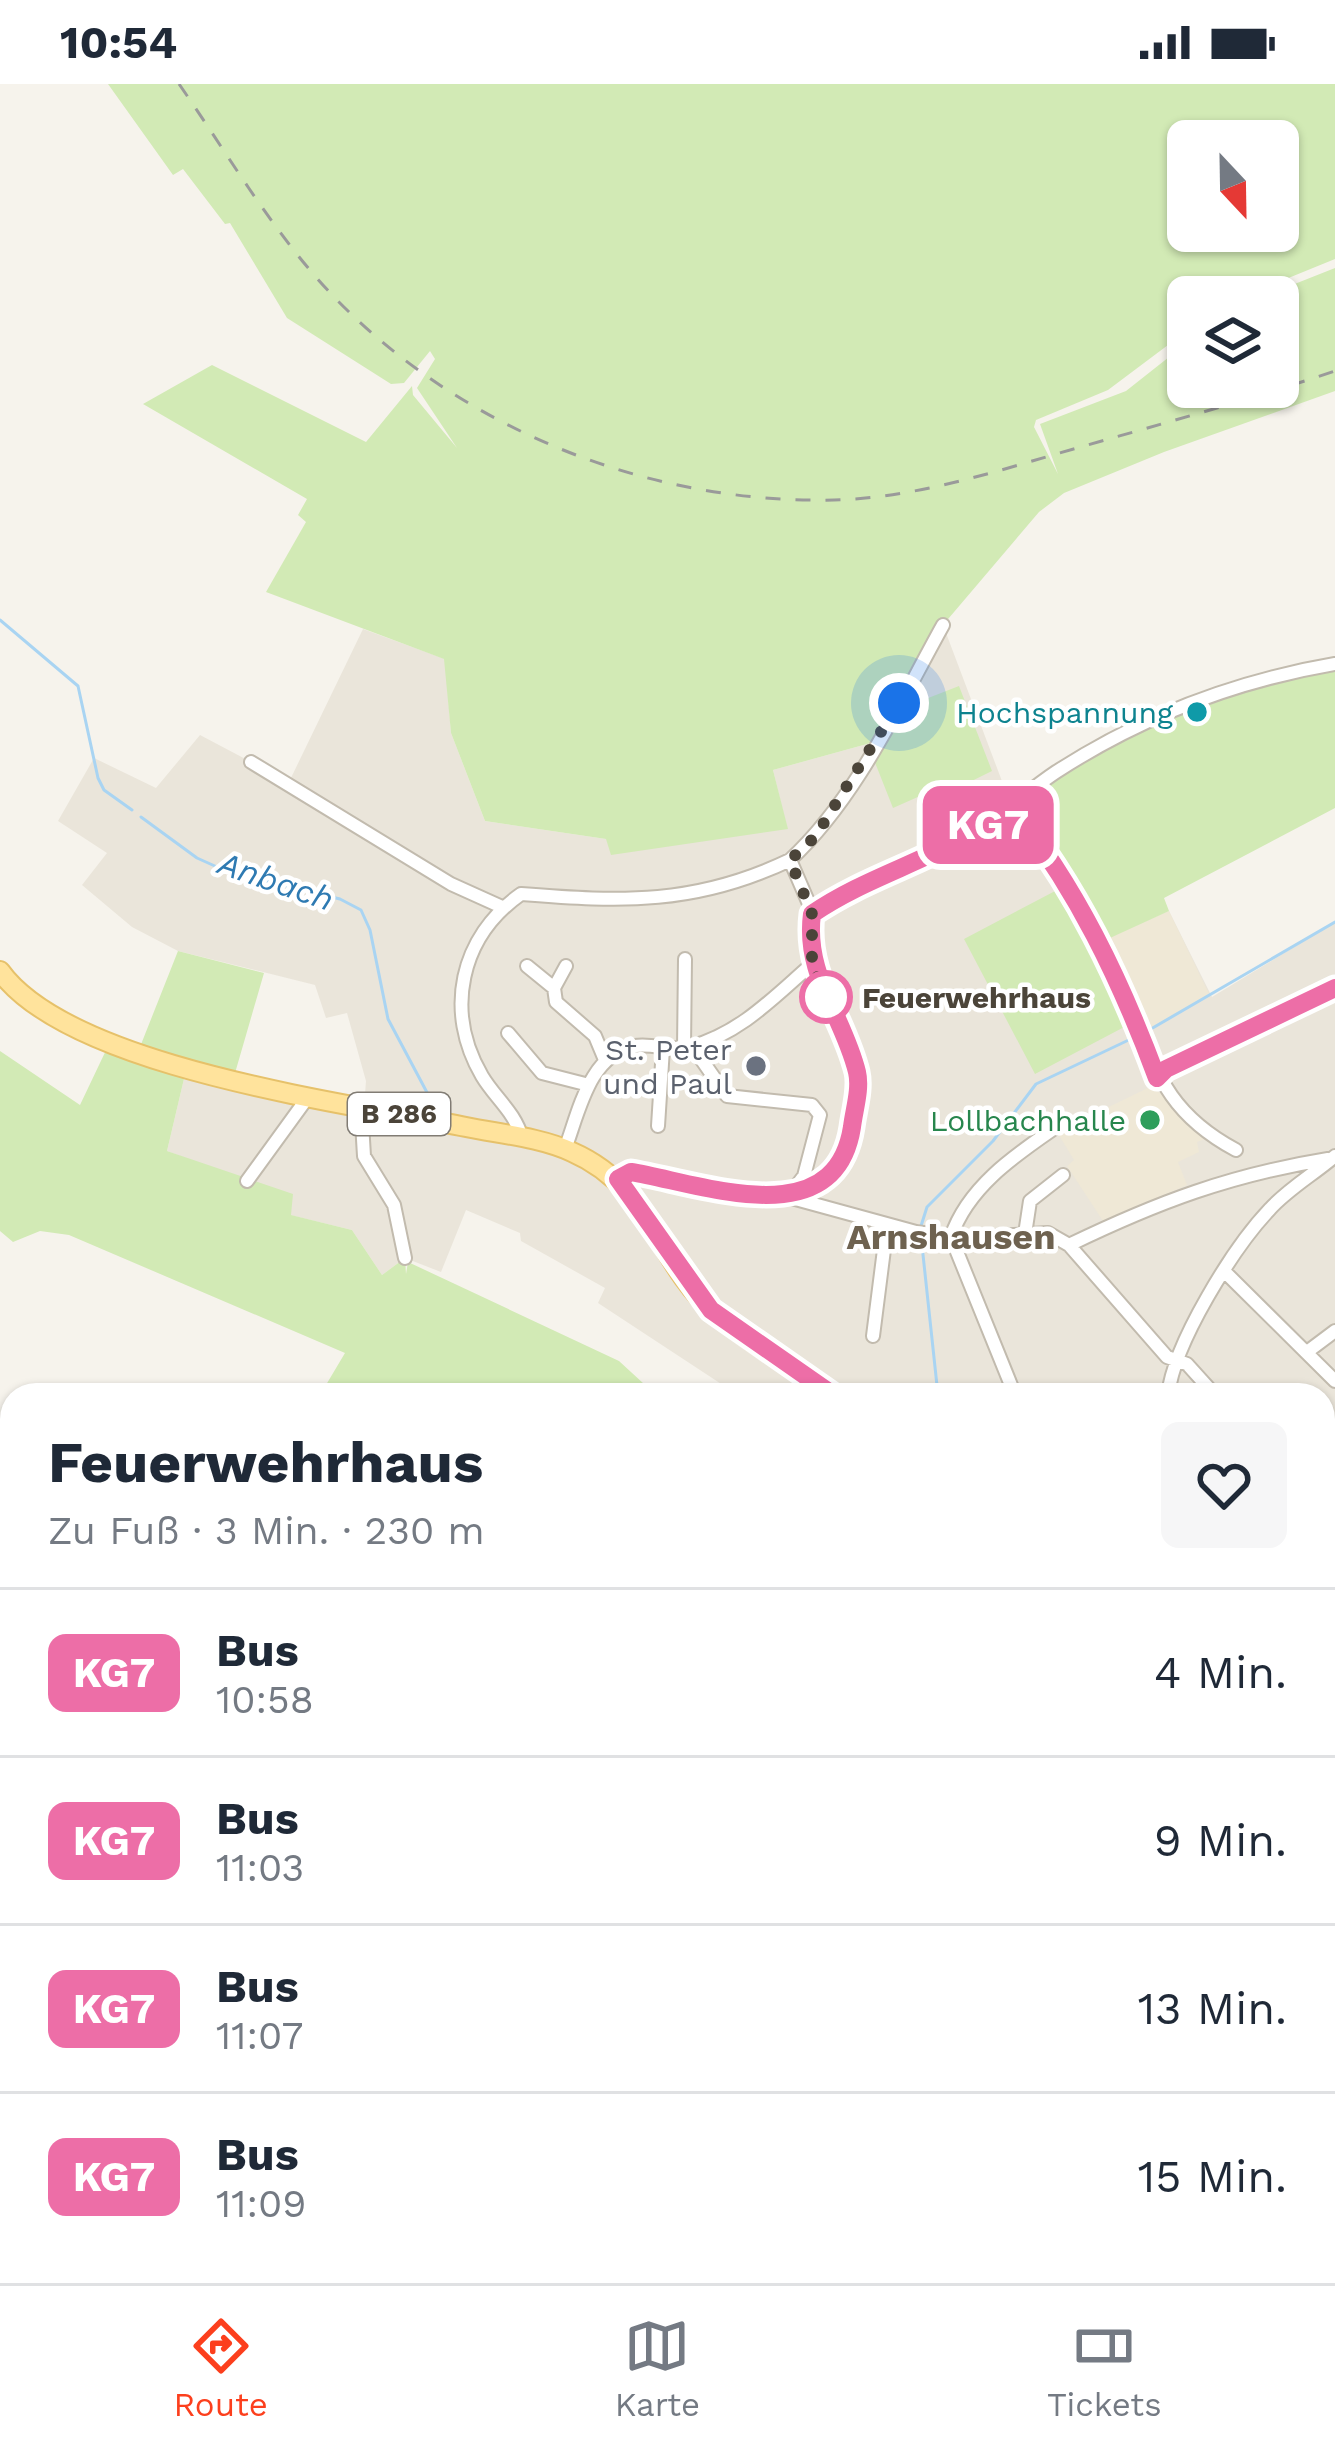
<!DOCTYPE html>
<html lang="de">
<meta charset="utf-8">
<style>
body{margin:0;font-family:"Work Sans",sans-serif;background:#f6f6f7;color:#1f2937;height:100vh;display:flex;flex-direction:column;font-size:45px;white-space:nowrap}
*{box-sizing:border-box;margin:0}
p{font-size:39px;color:#747a83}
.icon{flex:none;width:66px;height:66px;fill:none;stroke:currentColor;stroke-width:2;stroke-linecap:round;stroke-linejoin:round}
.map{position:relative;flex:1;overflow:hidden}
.drawer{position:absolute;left:0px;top:1299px;width:1335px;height:900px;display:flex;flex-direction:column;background:#fff;border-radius:36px 36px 0 0;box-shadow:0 3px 9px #0004}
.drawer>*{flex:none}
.badge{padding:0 24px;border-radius:18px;font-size:42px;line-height:78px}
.needle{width:78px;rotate:158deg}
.buttons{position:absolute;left:1167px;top:36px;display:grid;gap:24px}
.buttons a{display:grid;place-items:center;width:132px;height:132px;border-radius:18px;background:#fff;box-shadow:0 3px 9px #0004;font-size:60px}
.you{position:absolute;width:60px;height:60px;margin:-30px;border:9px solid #fff;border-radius:50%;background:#1a73e8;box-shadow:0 0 0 18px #1a73e833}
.map>.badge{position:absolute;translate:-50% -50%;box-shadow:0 0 0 6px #fff}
.round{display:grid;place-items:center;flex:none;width:126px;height:126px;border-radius:18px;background:#f6f6f7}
.overview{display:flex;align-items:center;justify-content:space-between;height:204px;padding:0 48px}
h1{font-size:57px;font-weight:700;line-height:90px}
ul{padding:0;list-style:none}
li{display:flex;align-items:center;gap:36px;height:168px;padding:0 48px;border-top:3px solid #e0e1e3}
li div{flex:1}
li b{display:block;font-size:45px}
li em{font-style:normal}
li .badge{min-width:132px;font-weight:700;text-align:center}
.status{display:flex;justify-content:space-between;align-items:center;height:84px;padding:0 60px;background:#fff;direction:ltr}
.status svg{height:33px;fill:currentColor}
.tab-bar{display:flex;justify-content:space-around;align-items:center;height:168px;border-top:3px solid #e0e1e3;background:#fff;font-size:33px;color:#747a83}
.tab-bar a{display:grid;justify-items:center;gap:6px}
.tab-bar .on{color:#fc3f1d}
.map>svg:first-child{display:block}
</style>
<div class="status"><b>10:54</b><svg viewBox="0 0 49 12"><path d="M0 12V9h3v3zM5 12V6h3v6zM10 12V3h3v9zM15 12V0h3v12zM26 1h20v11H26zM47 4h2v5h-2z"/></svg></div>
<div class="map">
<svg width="1335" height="2199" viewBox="0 0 1335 2199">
<rect width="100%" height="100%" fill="#f6f3ec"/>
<path fill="#eae5da" d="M943,541L1011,721L1099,858L1169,827L1212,913L1335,838V1704L1323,1695V1311H738L598,1219L605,1204L521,1157L520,1149L466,1126L441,1188L405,1174L382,1191L352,1146L290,1131L247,1097L167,1067L187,982L364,1023L366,997L347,929L326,934L315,901L178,867L132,843L82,801L107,769L58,737L94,674L156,704L200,651L289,698L363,545L445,575L451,649L485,737L606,755L787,744L773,686L878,657Z"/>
<path fill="#efe8d6" d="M1169,827L1210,912L1148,945L1108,854Z
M1152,1002L1210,1053L1197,1058L1199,1068L1178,1078L1187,1101L1103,1137L1067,1082L1074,1076L1057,1048Z"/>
<path fill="#d2eab5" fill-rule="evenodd" d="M108,0H1335V175L1242,213H1188V246L1108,306L1036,336L1034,343L1058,390L1040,340L1126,307L1188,258V303H1278V213H1262L1335,184V307L1164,368L1064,409L1039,428L943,541L878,657L773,686L788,745L611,771L606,755L485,737L451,649L444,575L266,508L306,438L298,431L307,415L143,320L212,281L366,358L412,302L413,311L457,364L417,304L435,275L430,267L404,299L391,300L287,234L230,139L225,140L183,85L173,91ZM1188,57H1278V147H1188Z
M1335,580V724L1164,814L1169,827L1099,859L1010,721L1146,637Z
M959,602L992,687L925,720L920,712L893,724L874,676L891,647L910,641L908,630L918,625V618Z
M1057,806L1128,941L1035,990L964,855Z
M178,867L264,889L233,996L187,982L167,1067L293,1110L291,1131L352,1146L382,1191L405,1174L406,1190L408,1178L619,1277L656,1311H320L345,1269L69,1151L40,1147L13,1158L0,1147V967L80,1021L109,960L138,968Z"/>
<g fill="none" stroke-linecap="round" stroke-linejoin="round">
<path stroke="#a9d4f2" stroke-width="3" d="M0,536L78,602L98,694L104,706L132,726
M141,733L197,774L226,787L340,815L361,826L370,846L388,935L431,1016
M1144,949L1335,838
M921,1142L927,1123L993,1057L1036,1000L1135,953
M921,1152L938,1311
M762,2199L766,2187"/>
<g stroke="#c2bbae" stroke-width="16">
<path id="street" d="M251,678L451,800L502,823
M1010,721C1053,773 1089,834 1118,895C1154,970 1154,1022 1236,1066
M790,776C857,714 899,620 943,541
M813,829C858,799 913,786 960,758C995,738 1023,710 1056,688C1141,633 1235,597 1335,580
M527,882L554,904L556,918L595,952L605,976
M554,904L566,882
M508,949L542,989L589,1001
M692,962L727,1012L812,1021L820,1031L804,1092L788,1113L916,1148L958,1154L1048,1149L1069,1161L1167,1273L1187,1280L1215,1311
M684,964L685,875
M1157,994L1166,985L1335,904
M361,1022L364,1072L394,1121L405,1174
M658,1042L663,964
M522,1054C515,1028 495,1014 482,992C444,927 460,853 521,810C622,818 696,821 790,776L813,829L812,880L858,994L845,1070L821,1100L788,1113L631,1088L618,1095
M565,1065C579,1028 589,970 635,962C653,959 672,968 690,963C741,949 774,913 812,880
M247,1097L308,1013
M1025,1150L1030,1117L1063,1091
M1069,1161C1158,1118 1230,1091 1328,1075
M1225,1188L1335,1297
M873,1252L887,1142
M1307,1268L1335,1247
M1015,1311L951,1153C968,1102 1017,1070 1059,1041
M1168,1311C1174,1259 1233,1164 1270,1125C1288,1105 1314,1090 1335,1072
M1323,1432L1335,1446
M1323,1550L1335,1560"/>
</g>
<g stroke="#d6c79b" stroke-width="21">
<path id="secondary" d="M847,2199L850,2187"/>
</g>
<g stroke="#e6c16a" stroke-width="22">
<path id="primary" d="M0,887C70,984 348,1019 466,1043C500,1050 539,1053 572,1068C652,1103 655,1176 714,1228C750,1259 794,1284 833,1311
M1323,1695L1335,1704"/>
</g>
<use href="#street" stroke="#fff" stroke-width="12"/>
<use href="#secondary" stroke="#fff3cd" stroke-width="16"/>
<use href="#primary" stroke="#ffe39c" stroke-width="18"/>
<path stroke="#9a9a9a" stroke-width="3" stroke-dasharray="15 15" stroke-linecap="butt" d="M179,0C232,76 280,161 347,226C475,351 656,420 834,416C910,414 985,391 1056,370C1150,343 1243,318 1335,287"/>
</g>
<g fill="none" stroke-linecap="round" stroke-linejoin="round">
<g stroke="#fff" stroke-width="27">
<path id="line" d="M833,1311L711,1226L618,1095L631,1088C703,1100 835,1152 852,1043C854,1026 861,1005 857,988C843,931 804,891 812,830C876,786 951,773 1010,721C1076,802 1121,897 1157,994L1166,985L1335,904"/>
</g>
<use href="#line" stroke="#ed6ea7" stroke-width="18"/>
<path stroke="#4b4439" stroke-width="12" stroke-dasharray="0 21.6" d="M826,913L812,880V830L790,776L815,753L899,619"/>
</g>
<circle fill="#0f9aa8" stroke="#fff" stroke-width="4.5" cx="1197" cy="628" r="12"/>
<circle fill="#fff" stroke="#ed6ea7" stroke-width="6" cx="826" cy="913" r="24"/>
<circle fill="#6b7280" stroke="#fff" stroke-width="4.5" cx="756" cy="982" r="12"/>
<circle fill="#2e9e5b" stroke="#fff" stroke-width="4.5" cx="1150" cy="1036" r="12"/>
<g text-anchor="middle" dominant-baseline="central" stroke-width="9" stroke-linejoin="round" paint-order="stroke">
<rect fill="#fff" stroke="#817c74" stroke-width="3" x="348" y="1009" width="102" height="42" rx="9"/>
<g font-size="27" font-weight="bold" fill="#4b4439">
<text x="399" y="1030">B 286</text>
</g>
<g font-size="30" fill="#0d838f" stroke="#fff" text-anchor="end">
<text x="1173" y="628">Hochspannung</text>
</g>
<g font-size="30" font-weight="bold" fill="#4b4439" stroke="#fff" text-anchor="start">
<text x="862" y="913">Feuerwehrhaus</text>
</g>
<g font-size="30" fill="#5b616d" stroke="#fff" text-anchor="end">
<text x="732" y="965">St. Peter<tspan x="732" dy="34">und Paul</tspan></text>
</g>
<g font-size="30" fill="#27864d" stroke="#fff" text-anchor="end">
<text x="1126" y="1036">Lollbachhalle</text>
</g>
<g font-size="33" font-style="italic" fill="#2e7ab2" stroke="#fff">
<text transform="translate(276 797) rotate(19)">Anbach</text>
</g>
<g font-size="36" font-weight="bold" fill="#6e6250" stroke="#fff">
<text x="951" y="1153">Arnshausen</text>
</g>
</g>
</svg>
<div class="buttons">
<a><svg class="needle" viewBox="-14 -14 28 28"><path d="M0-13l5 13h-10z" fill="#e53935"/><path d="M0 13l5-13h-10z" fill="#747a83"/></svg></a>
<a><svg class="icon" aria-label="layers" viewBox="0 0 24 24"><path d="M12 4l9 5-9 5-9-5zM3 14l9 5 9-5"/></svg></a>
</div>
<div class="you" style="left:899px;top:619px"></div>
<b class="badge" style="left:988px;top:741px;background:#ed6ea7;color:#fff">KG7</b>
<section class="drawer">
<div class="overview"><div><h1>Feuerwehrhaus</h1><p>Zu Fuß · 3 Min. · 230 m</p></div><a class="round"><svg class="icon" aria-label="heart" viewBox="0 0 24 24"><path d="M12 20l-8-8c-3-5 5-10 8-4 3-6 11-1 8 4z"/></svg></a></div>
<ul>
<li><span class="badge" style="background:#ed6ea7;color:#fff">KG7</span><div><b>Bus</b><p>10:58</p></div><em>4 Min.</em></li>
<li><span class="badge" style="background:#ed6ea7;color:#fff">KG7</span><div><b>Bus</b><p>11:03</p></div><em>9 Min.</em></li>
<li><span class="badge" style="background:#ed6ea7;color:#fff">KG7</span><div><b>Bus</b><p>11:07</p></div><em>13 Min.</em></li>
<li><span class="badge" style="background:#ed6ea7;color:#fff">KG7</span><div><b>Bus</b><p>11:09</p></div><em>15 Min.</em></li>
</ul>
</section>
</div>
<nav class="tab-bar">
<a class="on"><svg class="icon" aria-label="directions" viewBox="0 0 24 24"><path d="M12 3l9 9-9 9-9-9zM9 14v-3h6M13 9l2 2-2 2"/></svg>Route</a>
<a><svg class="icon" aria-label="map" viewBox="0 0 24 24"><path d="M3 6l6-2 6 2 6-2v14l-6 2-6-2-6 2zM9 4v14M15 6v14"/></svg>Karte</a>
<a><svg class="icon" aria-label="tickets" viewBox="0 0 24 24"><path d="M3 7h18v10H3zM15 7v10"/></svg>Tickets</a>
</nav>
